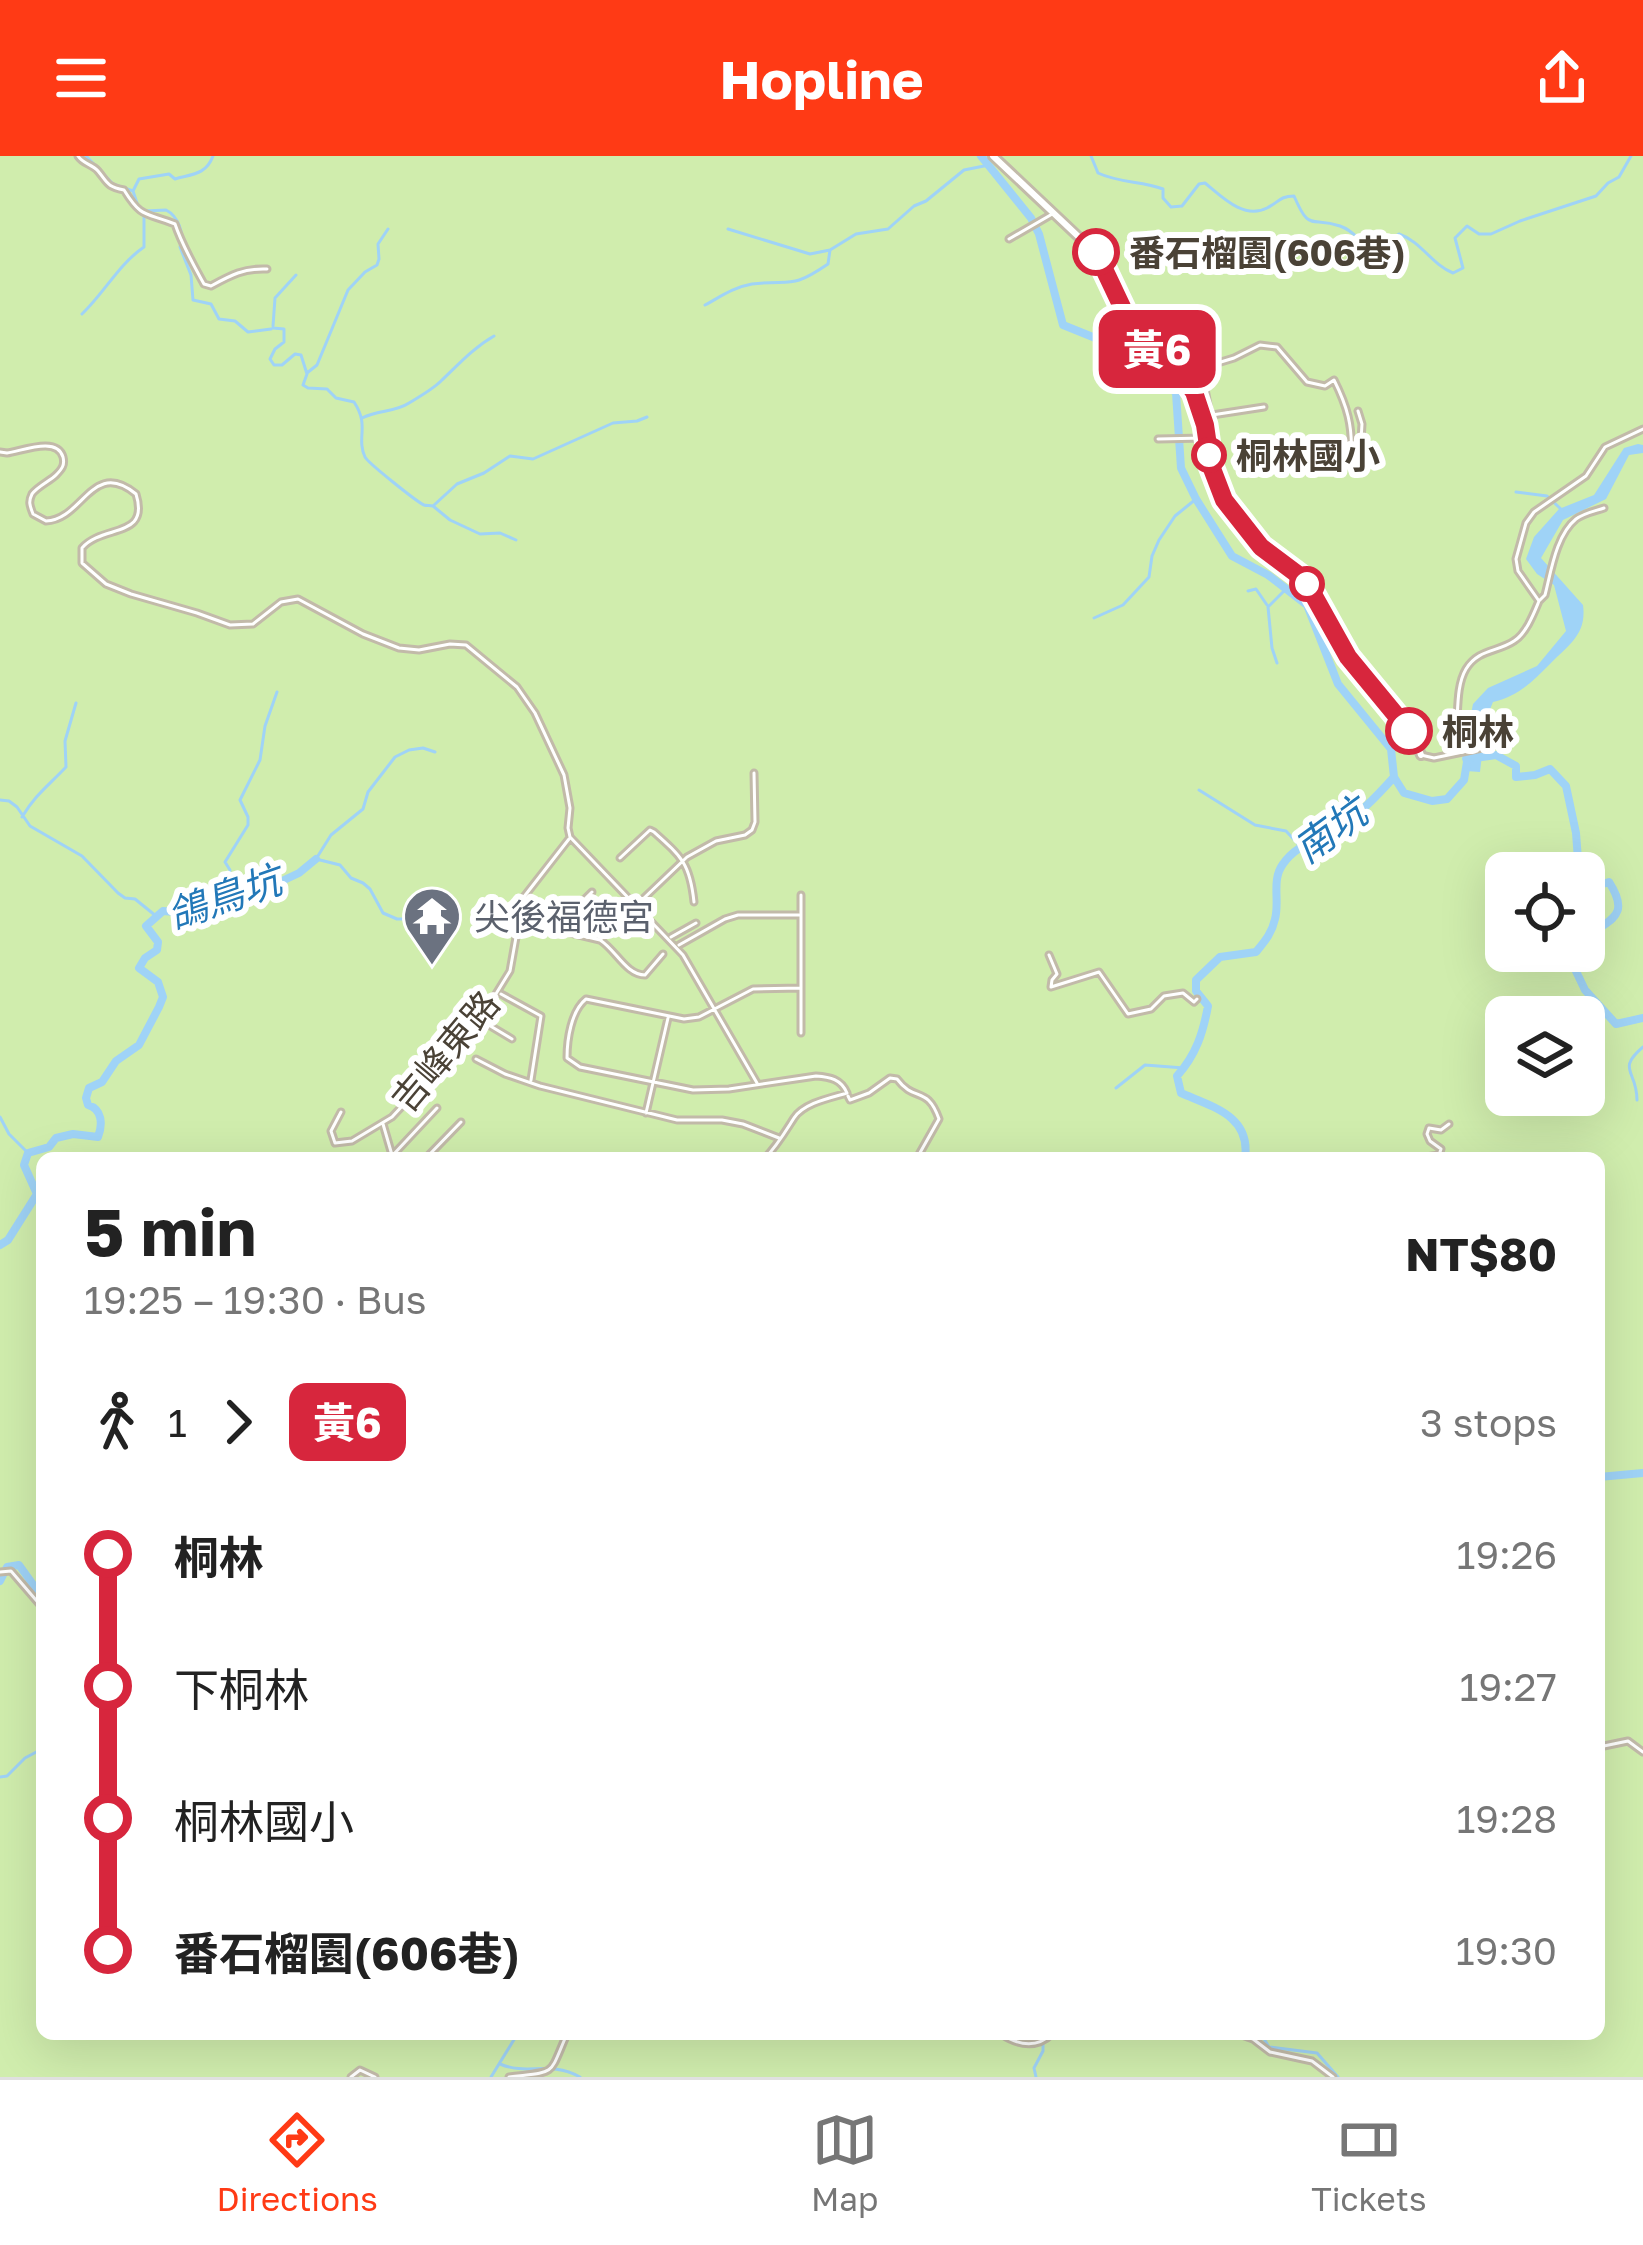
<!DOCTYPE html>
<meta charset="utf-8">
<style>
body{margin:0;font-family:"Golos Text","Noto Sans TC",sans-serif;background:#f6f6f6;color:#222;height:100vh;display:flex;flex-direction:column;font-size:45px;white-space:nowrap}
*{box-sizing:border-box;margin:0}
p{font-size:39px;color:#767676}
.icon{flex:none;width:66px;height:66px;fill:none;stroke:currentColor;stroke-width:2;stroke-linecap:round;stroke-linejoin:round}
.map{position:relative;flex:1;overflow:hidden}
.details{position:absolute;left:36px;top:996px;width:1569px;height:888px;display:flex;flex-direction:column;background:#fff;border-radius:18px;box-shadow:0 12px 48px #0002}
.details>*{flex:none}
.badge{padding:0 24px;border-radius:18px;font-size:42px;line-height:78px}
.controls{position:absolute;left:1485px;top:696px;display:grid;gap:24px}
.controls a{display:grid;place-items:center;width:120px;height:120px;border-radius:18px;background:#fff;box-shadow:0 12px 48px #0002;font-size:60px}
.map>.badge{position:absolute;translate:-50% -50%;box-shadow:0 0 0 6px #fff}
.legs{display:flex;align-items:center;gap:18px;height:132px;padding:0 48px;font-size:39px}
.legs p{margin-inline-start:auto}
.summary{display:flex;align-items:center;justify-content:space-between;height:204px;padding:0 48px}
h1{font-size:66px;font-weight:700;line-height:90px}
ul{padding:0 48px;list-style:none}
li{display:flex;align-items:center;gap:42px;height:132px;font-size:45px}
li i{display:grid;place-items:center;width:18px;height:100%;margin:0 15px;background:currentColor}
li i::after{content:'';width:30px;height:30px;margin:-15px;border:9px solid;border-radius:50%;background:#fff}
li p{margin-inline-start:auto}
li:first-child i{background:linear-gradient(#0000 50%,currentColor 0)}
li:last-child i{background:linear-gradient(currentColor 50%,#0000 0)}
header{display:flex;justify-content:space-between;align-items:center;height:156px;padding:0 48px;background:#ff3a15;color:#fff;font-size:54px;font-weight:700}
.tab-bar{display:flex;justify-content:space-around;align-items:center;height:168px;border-top:3px solid #e0e0e0;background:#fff;font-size:33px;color:#767676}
.tab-bar a{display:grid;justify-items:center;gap:6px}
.tab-bar .active{color:#ff3a15}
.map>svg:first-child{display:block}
</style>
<header><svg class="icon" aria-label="menu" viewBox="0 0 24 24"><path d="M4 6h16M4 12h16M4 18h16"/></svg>Hopline<svg class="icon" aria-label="share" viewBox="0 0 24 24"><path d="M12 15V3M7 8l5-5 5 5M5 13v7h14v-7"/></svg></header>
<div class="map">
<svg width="1643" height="1921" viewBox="0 0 1643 1921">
<rect width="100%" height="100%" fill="#f5f1e8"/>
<path fill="#d0edad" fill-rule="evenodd" d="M0,0H1643V1921H0ZM1506,717H1584V795H1506ZM1506,861H1584V939H1506ZM42,1002H1599V1878H42Z"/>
<path fill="#9fd3f7" d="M1638,288L1643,289V297L1629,299L1606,343L1563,364L1541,402L1583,449C1587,478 1569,489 1551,507C1532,526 1519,540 1493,546L1486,563L1480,616L1466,615L1462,603L1473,548L1488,532L1537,510L1566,475L1554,429L1537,418L1526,403L1534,381L1559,353L1594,339L1624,292Z"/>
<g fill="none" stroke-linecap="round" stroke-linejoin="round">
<path stroke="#9fd3f7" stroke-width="3" d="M86,0L113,28L133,35L138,50
M1091,0L1098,17C1119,27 1142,25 1163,33V42L1171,51L1182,50L1199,28L1205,27C1222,41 1244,64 1267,52C1279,46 1280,40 1294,40C1310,77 1310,60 1340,70C1367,79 1359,108 1399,78C1422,86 1431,108 1453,117L1463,112L1455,82L1467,70L1479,78H1491L1520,65L1596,40L1608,27L1619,21L1631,0
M133,35L139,23L169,18L175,23C192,18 206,19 213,0
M145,55L166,54C178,60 185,78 180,91L191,119L193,144L211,148L219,163L235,165L248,176L271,173
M728,73L810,98L830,94
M705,149C720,141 734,131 752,128C792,123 790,134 828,108L830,94L856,78L888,73L914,50L926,45L964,14L989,9
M82,158C105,136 118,109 144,91V60
M273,170L275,142L296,119
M273,172L284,173V186L275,193L270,203L274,209H282L295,198L301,199L307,218L303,229L308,232L327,233L336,242L354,246C370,270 356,281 365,301C367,306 417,346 424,349C427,350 430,349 433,350L457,328L484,317L510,300L533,303L613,267L637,265L647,261
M307,217L317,209L348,134L365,116L377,109L379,103L378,88L388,73
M362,262C377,254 396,256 409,247C419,241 433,233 441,225C458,209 473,192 494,180
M1516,336L1547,340L1562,354
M433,350L450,364L480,378L500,377L516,384
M1248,435L1256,433L1267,449
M1094,462L1123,449L1149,421L1152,400L1159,384L1175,360L1196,343
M1277,507L1272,492L1268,451L1286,433
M1199,634L1255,669L1286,675L1301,691
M0,644L9,645L17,651L30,670L82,700L118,737L125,742L135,743L156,760
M22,661C36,638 48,630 66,611L65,585L76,547
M217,746L224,740L230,714L225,706L248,669V661L240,644L260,604L265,570L277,536
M413,763H397L383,757L370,733L363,727L351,722L340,709L316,703L331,679L363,653L368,636L395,601L409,594L423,592L435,596
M1116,932L1145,909L1184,912
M1637,944C1637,914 1616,914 1643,891
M0,961L9,978L28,997
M35,1029L42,1027
M0,1621L7,1620L25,1602L42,1593
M1020,1878L1027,1881L1042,1879
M1238,1878L1241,1881L1258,1878
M1261,1878L1269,1891L1317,1897L1338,1921
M500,1908C528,1920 549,1904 580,1921
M491,1921L515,1882L522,1878
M1036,1921L1034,1912L1043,1895V1879"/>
<path stroke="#9fd3f7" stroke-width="8" d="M981,0L1031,62L1039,78L1063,169L1140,200L1176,237L1181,312L1196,343L1232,400L1268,419L1307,449L1338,528L1391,593L1394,621L1404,637L1432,645L1447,643L1464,624L1467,606
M1475,602L1496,599L1516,610V621L1535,619L1550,613L1566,630L1576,677L1579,717
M1584,734L1609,726C1636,768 1597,762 1584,790
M1582,795L1574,811L1585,834L1616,868L1643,862
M1245,1002C1251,960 1213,951 1181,937L1177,920C1196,899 1203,877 1208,850L1196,835V824L1220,801L1256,796C1265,785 1272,777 1275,763C1280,745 1271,724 1283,708C1296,689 1319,683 1338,671C1360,658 1377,640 1394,621
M0,1089L8,1084L37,1038L24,1009L28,997L49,991L56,982L73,978L98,981C103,968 102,953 88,949L86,942L89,932L102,926L116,905L139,889L159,851L163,841L158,826L139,812L145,802L157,794L158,786L146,770L163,755L188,757L201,749L239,741L256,728L270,724L282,725L299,717L316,703
M1599,1321L1643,1317
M0,1425L7,1411L19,1409L42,1441"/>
<g stroke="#c2baa9" stroke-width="9">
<path id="minor" d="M78,0C83,8 92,8 98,15C108,27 106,30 124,34C142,63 145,56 175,68C182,89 193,108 204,128L211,130C231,119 244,112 267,113
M1009,83L1054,57
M1212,259L1264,251
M1206,268L1210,259L1201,212L1234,202L1260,189L1277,191L1307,226L1325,230L1334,224C1347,250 1353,270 1351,300H1360L1362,268L1358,255
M1158,283L1204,282
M0,296L7,297C22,295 57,280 63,301C65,309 62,313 56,319C50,325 38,330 32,338C28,346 30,350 33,358L46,365C83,364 92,302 136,338C150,383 103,368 82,392V407L106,428L131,438L197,457L230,469L253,468L281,446L298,443L363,478L399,492L419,494L450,488L466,489L517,531L535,557L564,619L570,652L568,672L570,681L683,799L757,927
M1540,444L1545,439C1551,416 1556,379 1576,363C1584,357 1595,355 1604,352
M1452,598C1461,571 1453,535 1466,513C1478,493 1498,496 1514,485C1526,478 1534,457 1539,445L1518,415L1516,403L1526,367L1534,356L1586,320L1605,291L1643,273
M1421,599L1434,602L1482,592
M620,702L650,674L654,676C682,701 690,708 694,746
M520,765L600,784C616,794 626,819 645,819L663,798
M562,773L569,759L592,736
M671,781L696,767
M600,784L687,701L716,685L745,679L752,674L755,666L754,617
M679,789L725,763L738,759H799
M1049,799L1057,818L1052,824L1051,831L1099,816L1128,858L1151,853L1164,840L1183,837L1194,846L1197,843
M501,838L541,860L531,924
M482,865L512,883
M801,877V739
M476,903L505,918L540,930L677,964H722L743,968L779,982
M848,940L850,944L869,937L890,922L897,923C915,947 927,929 939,963L917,1002
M341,956L331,975L335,987L352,985L392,961L475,872L510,815L523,742L569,683
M646,957L668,862
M383,968L392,999
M392,1000L437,952
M426,1002L461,966
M765,1002C777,990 785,976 794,962C804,947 830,942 847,937C841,923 830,921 816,920L729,933L693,934L580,911L567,902C567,884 571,855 586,843L684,863L699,861L753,833L801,832
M1419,1002L1439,999L1441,993L1430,985L1427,978L1429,972L1441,974L1449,968
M0,1416L11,1415L42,1451
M1599,1591L1628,1585L1643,1596
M1001,1878C1018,1889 1036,1893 1052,1878
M1239,1878L1253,1883L1270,1896L1312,1905L1333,1921
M351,1921L360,1914L375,1921
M509,1921C558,1915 548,1921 567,1878"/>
</g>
<g stroke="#c2baa9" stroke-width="12">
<path id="tertiary" d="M993,0L1100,101L1131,170L1171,204L1194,236L1205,269L1211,310L1224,344L1261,391L1296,415L1305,425L1348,501L1414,580L1421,599"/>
</g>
<use href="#minor" stroke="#fff" stroke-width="3"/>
<use href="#tertiary" stroke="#fff" stroke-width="6"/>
</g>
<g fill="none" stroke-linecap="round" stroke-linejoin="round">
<g stroke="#fff" stroke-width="27">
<path id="line-1" d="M1096,96L1131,170L1171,204L1194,236L1205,269L1211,310L1224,344L1261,391L1305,424L1348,501L1409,575"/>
</g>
<use href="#line-1" stroke="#d7263d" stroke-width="18"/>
</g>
<defs>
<g id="temple-pin" transform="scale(3)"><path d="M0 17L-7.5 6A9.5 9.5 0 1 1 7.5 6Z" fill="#6b7280" stroke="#fff"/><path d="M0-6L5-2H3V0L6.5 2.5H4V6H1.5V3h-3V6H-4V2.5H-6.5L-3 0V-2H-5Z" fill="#fff"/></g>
</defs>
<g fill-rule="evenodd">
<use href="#temple-pin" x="432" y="760"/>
</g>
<g fill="#fff" stroke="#d7263d" stroke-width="6">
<circle cx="1096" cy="96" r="21"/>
<circle cx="1209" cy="299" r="15"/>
<circle cx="1307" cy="428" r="15"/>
<circle cx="1409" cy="575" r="21"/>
</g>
<g text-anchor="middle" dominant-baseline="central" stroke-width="12" stroke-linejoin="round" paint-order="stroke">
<g font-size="36" font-weight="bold" fill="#4a4236" stroke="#fff" text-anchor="start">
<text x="1129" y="96">番石榴園(606巷)</text>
<text x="1236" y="299">桐林國小</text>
<text x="1442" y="575">桐林</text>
</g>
<g font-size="36" fill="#5b616d" stroke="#fff" text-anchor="start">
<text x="474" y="760">尖後福德宮</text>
</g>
<g font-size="36" fill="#4a4236" stroke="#fff">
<text transform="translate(445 895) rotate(-50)">吉峰東路</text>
</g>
<g font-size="39" font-style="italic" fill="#2278b8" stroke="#fff">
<text transform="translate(1330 674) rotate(-36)">南坑</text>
<text transform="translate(224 741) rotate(-19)">鴿鳥坑</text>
</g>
</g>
</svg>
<div class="controls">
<a><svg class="icon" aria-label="locate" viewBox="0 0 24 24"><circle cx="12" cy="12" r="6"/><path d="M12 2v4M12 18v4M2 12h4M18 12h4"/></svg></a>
<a><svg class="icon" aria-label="layers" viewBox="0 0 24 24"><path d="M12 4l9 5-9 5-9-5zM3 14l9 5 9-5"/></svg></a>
</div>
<b class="badge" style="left:1157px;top:193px;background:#d7263d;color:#fff">黃6</b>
<section class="details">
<div class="summary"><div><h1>5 min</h1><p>19:25 – 19:30 · Bus</p></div><b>NT$80</b></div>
<div class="legs"><svg class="icon" aria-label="walk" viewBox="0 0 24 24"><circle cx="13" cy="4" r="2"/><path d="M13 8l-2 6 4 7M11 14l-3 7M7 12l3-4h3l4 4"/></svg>1<svg class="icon" aria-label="forward" viewBox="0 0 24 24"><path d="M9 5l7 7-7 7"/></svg><b class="badge" style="background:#d7263d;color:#fff">黃6</b><p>3 stops</p></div>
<ul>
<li><i style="color:#d7263d"></i><b>桐林</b><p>19:26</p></li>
<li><i style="color:#d7263d"></i><span>下桐林</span><p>19:27</p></li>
<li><i style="color:#d7263d"></i><span>桐林國小</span><p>19:28</p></li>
<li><i style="color:#d7263d"></i><b>番石榴園(606巷)</b><p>19:30</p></li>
</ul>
</section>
</div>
<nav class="tab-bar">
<a class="active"><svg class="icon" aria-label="directions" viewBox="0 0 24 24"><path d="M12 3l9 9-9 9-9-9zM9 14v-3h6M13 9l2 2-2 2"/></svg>Directions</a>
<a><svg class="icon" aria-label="map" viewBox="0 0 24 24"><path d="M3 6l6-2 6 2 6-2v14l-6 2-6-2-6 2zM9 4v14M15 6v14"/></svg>Map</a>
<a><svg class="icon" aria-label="tickets" viewBox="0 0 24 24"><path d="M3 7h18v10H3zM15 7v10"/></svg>Tickets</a>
</nav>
